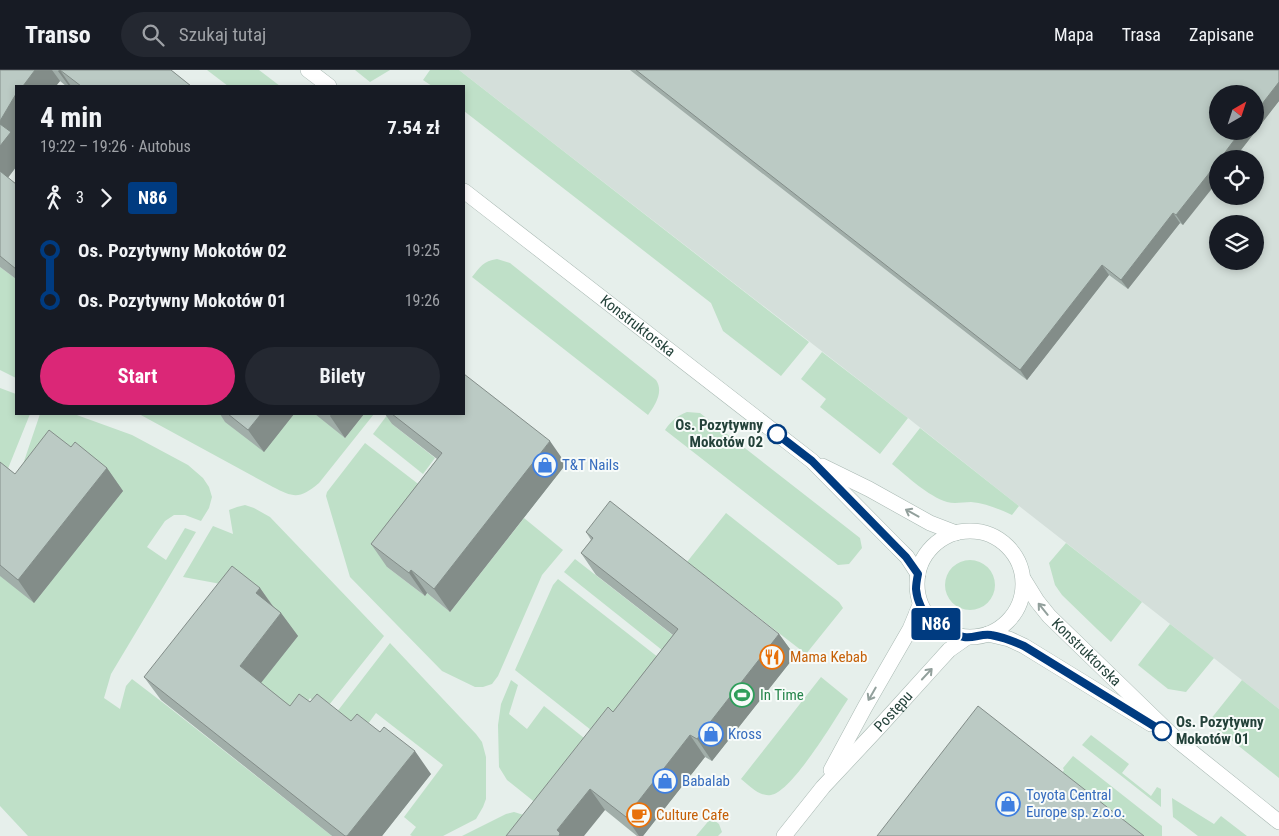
<!DOCTYPE html>
<html lang="pl">
<meta charset="utf-8">
<style>
body{margin:0;font-family:"Roboto Condensed",sans-serif;background:#242831;color:#f1f3f6;height:100vh;display:flex;flex-direction:column;font-size:19px;white-space:nowrap}
*{box-sizing:border-box;margin:0}
p{font-size:16px;color:#9ea1a6}
.icon{flex:none;width:28px;height:28px;fill:none;stroke:currentColor;stroke-width:2;stroke-linecap:round;stroke-linejoin:round}
.map{position:relative;flex:1;overflow:hidden}
.sheet{position:absolute;left:15px;top:15px;width:450px;height:330px;display:flex;flex-direction:column;background:#171b24;border-radius:0px;box-shadow:0 2px 8px #0003}
.sheet>*{flex:none}
.badge{padding:0 10px;border-radius:4px;font-size:18px;line-height:32px}
.needle{width:32px;rotate:39deg}
.tools{position:absolute;left:1209px;top:15px;display:grid;gap:10px}
.tools a{display:grid;place-items:center;width:55px;height:55px;border-radius:50%;background:#171b24;box-shadow:0 2px 8px #0003;font-size:25px}
.map>.badge{position:absolute;translate:-50% -50%;box-shadow:0 0 0 2px #fff}
.legs{display:flex;align-items:center;gap:8px;height:55px;padding:0 25px;font-size:16px}
.legs p{margin-inline-start:auto}
.head{display:flex;align-items:center;justify-content:space-between;height:85px;padding:0 25px}
h1{font-size:28px;font-weight:700;line-height:38px}
.cta{display:flex;gap:10px;margin-top:auto;padding:10px 25px}
.cta a{flex:1;height:58px;border-radius:30px;background:#db2777;color:#fff;font-size:20px;font-weight:700;line-height:58px;text-align:center}
.cta a+a{background:#242831;color:#f1f3f6}
ul{padding:0 25px;list-style:none}
li{display:flex;align-items:center;gap:18px;height:50px;font-size:19px}
li i{display:grid;place-items:center;width:8px;height:100%;margin:0 6px;background:currentColor}
li i::after{content:'';width:12px;height:12px;margin:-6px;border:4px solid;border-radius:50%;background:#171b24}
li p{margin-inline-start:auto}
li:first-child i{background:linear-gradient(#0000 50%,currentColor 0)}
li:last-child i{background:linear-gradient(currentColor 50%,#0000 0)}
header{display:flex;align-items:center;gap:30px;box-sizing:border-box;height:70px;padding:0 25px;background:#171b24;border-bottom:1px solid #363941}
header strong{font-size:24px}
nav{display:flex;gap:28px;margin-inline-start:auto;font-size:18px}
.search{width:350px;height:45px;background:#242831;display:flex;align-items:center;gap:12px;box-sizing:border-box;padding:0 18px;border-radius:28px;color:#9ea1a6;font-size:19px}
.map>svg:first-child{display:block}
</style>
<header>
<strong>Transo</strong>
<div class="search"><svg class="icon" aria-label="search" viewBox="0 0 24 24"><circle cx="10" cy="10" r="6"/><path d="M15 15l6 6"/></svg>Szukaj tutaj</div>
<nav><a>Mapa</a><a>Trasa</a><a>Zapisane</a></nav>
</header>
<div class="map">
<svg width="1279" height="766" viewBox="0 0 1279 766">
<rect width="100%" height="100%" fill="#e6efeb"/>
<path fill="#d4dfda" fill-rule="evenodd" d="M459,0H1279V639L1019,436L908,348ZM1218,24H1255V61H1218ZM1218,89H1255V126H1218ZM1218,154H1255V191H1218Z"/>
<path fill="#bfe0c8" d="M207,0H259L280,16H228Z
M355,0H390L370,12Z
M430,0H459L809,272L781,306L723,261L711,233L464,41V16H432L423,10Z
M497,189L510,193L656,310C664,322 655,335 648,345L472,207C480,197 483,191 497,189Z
M0,197L16,209V308L0,300Z
M822,282L908,348L880,384L820,337L826,329L801,309Z
M0,318L16,324V344H30L5,406L0,402Z
M687,342L700,343L860,468L862,478L849,494L838,495L665,360C671,351 677,346 687,342Z
M40,344H74L132,365L188,395L203,408L209,417L212,427L209,438L201,451L185,445H174L165,451L147,477L166,490L185,458L196,462L111,604L104,628L120,639L126,616L132,609L166,635L332,766H28L0,736V505L34,532L16,415Z
M139,344H319L345,368L364,344H374L319,413C300,429 294,428 273,417Z
M388,344L392,354L435,388L423,404L373,364Z
M920,358L1019,436L1012,445C999,439 985,433 971,432C963,432 955,434 947,432C928,426 908,407 892,394Z
M365,373L439,430L387,497L425,526L427,523L450,542L524,448L563,480L542,505L498,606L492,614L483,617H475L442,601L350,507L326,426L327,422Z
M245,435L254,438L270,447L384,566L325,640L310,628L294,649L256,619L297,566L248,519L183,507L213,456L233,464L229,440L237,437Z
M726,443L839,532L843,538L806,584L687,492Z
M1066,473L1142,532L1111,572L1097,559L1062,525L1055,515L1049,493Z
M575,489L679,570L667,584L564,502Z
M945 515a25 25 0 1 1 50 0a25 25 0 1 1-50 0Z
M558,509L677,602L610,675L515,600L553,515Z
M1170,554L1214,588L1186,622L1168,619L1138,595Z
M390,573L476,664L482,672L486,687V729L483,737L476,749L443,766H412L410,765L416,757L404,747L443,695L376,643L359,666L333,647Z
M821,607L848,629C835,649 792,722 771,725C759,727 749,715 741,709Z
M511,610L518,615L509,644L527,659L544,636L604,684L542,738L507,710L499,697L498,655L501,634Z
M1242,610L1279,639V708L1216,658L1217,656L1210,650Z
M1091,665L1129,694L1122,703L1151,726L1157,717L1161,719V737L1082,675Z
M1073,686L1162,756V766H1137L1060,706L1064,700L1063,698Z
M1172,728L1214,754L1221,746L1247,766H1198L1173,747Z
M514,742L527,746L521,766H462L506,744Z
M711,748L719,754L722,762L718,766H696Z"/>
<g fill="none" stroke-linecap="round" stroke-linejoin="round">
<g stroke="#a8b8b2" stroke-width="16">
<g id="minor">
<path d="M308,0L329,16"/>
<path id="s1" d="M464,121L812,391L895,475L907,487L918,504"/>
<path d="M822,396L869,419L930,453L956,463"/>
<circle cx="970" cy="514" r="53"/>
<path id="s2" d="M1024,510L1037,531L1049,546L1178,671L1279,752"/>
<path d="M988,564L1009,569L1024,576L1151,654"/>
<path d="M831,700L865,637L910,559L920,535"/>
<path id="s3" d="M784,766L823,717L881,655L939,591L949,580L966,568"/>
</g>
</g>
<use href="#minor" stroke="#fff" stroke-width="15"/>
</g>
<path fill="#a1aea9" d="M0,0H171L191,16H66L60,11L56,16H16V97L8,108L16,114V209L0,197Z
M630,0H1279V31L1234,89H1218L1183,155L1180,153L1128,219L1109,205L1027,310Z
M220,344H294L264,382L225,352Z
M315,344H364L345,368Z
M385,344H464L566,394L450,542L427,523L425,526L387,497L371,474L437,389L392,354Z
M71,377L107,398L123,421L34,533L0,506V392L15,404Z
M586,462L779,564L795,586L712,691L705,687L643,766H637L605,740L506,766L613,642L673,565L596,505L581,483L591,470Z
M260,518L273,536L281,543L298,566L261,613L290,636L310,632L351,651L431,704L382,766H332L161,630L144,607Z"/>
<path fill="#838d89" d="M35,0H52L60,11L56,16H23Z
M59,0H60L71,16H69L58,1Z
M1279,12V31L1234,89H1220L1241,61H1255V43Z
M16,24V97L3,114L0,109V51L13,29Z
M1218,92V111L1183,155L1176,145Z
M1173,143L1180,153L1128,219L1121,210Z
M1102,195L1109,205L1027,310L1020,300Z
M261,344H294L264,382L248,360Z
M331,344H364L345,368L330,346Z
M550,371L566,394L450,542L434,519Z
M107,398L123,421L34,533L18,510Z
M411,500L427,523L425,526L409,503Z
M260,518L276,541L256,523Z
M281,543L298,566L256,619L240,596Z
M779,564L795,586L712,691L697,669Z
M690,665L705,687L643,766H639L626,747Z
M415,681L431,704L382,766H347Z
M590,719L605,740L584,766H559L557,760Z"/>
<path fill="#bbcac4" stroke="#838d89" d="M0,0H35L23,16H16V24L13,29L0,51Z
M60,0H171L191,16H81Z
M636,0H1279V12L1255,43V24H1218V61H1241L1220,89H1218V92L1176,145L1173,143L1121,210L1102,195L1020,300Z
M0,54L11,62L0,76Z
M0,101L16,114V199L0,186Z
M464,304L550,371L434,519L411,500L409,503L371,474L442,383L392,344H464Z
M228,344H261L248,360Z
M49,360L71,377L75,372L107,398L18,510L0,495V392L15,404Z
M610,431L779,564L697,669L690,665L626,747L590,719L557,760L560,763L559,766H506L608,637L613,642L678,559L581,483L593,468L586,462Z
M232,496L260,518L256,523L281,543L240,596L290,636L299,624L310,632L317,624L351,651L357,644L380,662L384,657L415,681L347,766H345L144,607Z
M978,636L1144,766H877Z"/>
<defs><path id="oneway-shaft" d="M-6 0H5M1.5-3L5.5 0L1.5 3" fill="none" stroke-width="1.6" stroke-linecap="round" stroke-linejoin="round" transform="scale(1.25)"/></defs>
<g stroke="#92a09c">
<use href="#oneway-shaft" transform="translate(912 443) rotate(-151)"/>
<use href="#oneway-shaft" transform="translate(1043 539) rotate(-129)"/>
<use href="#oneway-shaft" transform="translate(927 604) rotate(-47)"/>
<use href="#oneway-shaft" transform="translate(872 624) rotate(120)"/>
</g>
<g fill="none" stroke-linecap="round" stroke-linejoin="round">
<g stroke="#fff" stroke-width="11">
<path id="line-1" d="M777,364L812,391L906,487L918,504C917,509 916,514 916,519C918,544 941,564 964,567C973,569 982,563 991,565C1002,567 1013,571 1024,576L1162,661"/>
</g>
<use href="#line-1" stroke="#003b80" stroke-width="8"/>
</g>
<defs>
<g id="shop-ring" transform="scale(1.25)"><circle r="9.5" fill="#f7fbf9" stroke="#3f7fe0" stroke-width="1.5"/><path d="M-5-2.5h2.3a2.7 3.5 0 0 1 5.4 0H5L5.5 6h-11ZM-1.5-2.5h3a1.5 2.3 0 0 0-3 0Z" fill="#3f7fe0"/></g>
<g id="restaurant-ring" transform="scale(1.25)"><circle r="9.5" fill="#f7fbf9" stroke="#e8710a" stroke-width="1.5"/><path d="M-5-6h1v4h1v-4h1v4h1v-4h1v5L-1.5 .5V6h-2V.5L-5-1ZM5-6V6H3V1.5H1.5Q1.5-4 5-6Z" fill="#e8710a"/></g>
<g id="stadium-ring" transform="scale(1.25)"><circle r="9.5" fill="#f7fbf9" stroke="#2e9e5b" stroke-width="1.5"/><path d="M0-5a6.5 5 0 1 0 0 10a6.5 5 0 1 0 0-10ZM-3.5-1.8h7v3.6h-7Z" fill="#2e9e5b"/></g>
<g id="cafe-ring" transform="scale(1.25)"><circle r="9.5" fill="#f7fbf9" stroke="#e8710a" stroke-width="1.5"/><path d="M-5.5-4.5H6V0H3Q3 3.5 0 3.5H-2.5Q-5.5 3.5-5.5 0ZM3-3.2v2h1.7v-2ZM-6 4.5H4V6H-6Z" fill="#e8710a"/></g>
</defs>
<g fill-rule="evenodd">
<use href="#shop-ring" x="545" y="395"/>
<use href="#restaurant-ring" x="772" y="587"/>
<use href="#stadium-ring" x="742" y="625"/>
<use href="#shop-ring" x="711" y="664"/>
<use href="#shop-ring" x="665" y="711"/>
<use href="#shop-ring" x="1008" y="734"/>
<use href="#cafe-ring" x="639" y="745"/>
</g>
<g fill="#fff" stroke="#003b80" stroke-width="2.5">
<circle cx="777" cy="364" r="9"/>
<circle cx="1162" cy="661" r="9"/>
</g>
<g text-anchor="middle" dominant-baseline="central" stroke-width="4" stroke-linejoin="round" paint-order="stroke">
<g font-size="15" fill="#24423a" stroke="#f7fbf9">
<text stroke="none"><textPath href="#s1" startOffset="220">Konstruktorska</textPath></text>
<text stroke="none"><textPath href="#s2" startOffset="96">Konstruktorska</textPath></text>
<text stroke="none"><textPath href="#s3" startOffset="166">Postępu</textPath></text>
</g>
<g font-size="15" font-weight="bold" fill="#24423a" stroke="#f7fbf9" text-anchor="end">
<text x="763" y="355">Os. Pozytywny<tspan x="763" dy="17">Mokotów 02</tspan></text>
<text x="1176" y="652" text-anchor="start">Os. Pozytywny<tspan x="1176" dy="17">Mokotów 01</tspan></text>
</g>
<g font-size="15" fill="#366cbe" stroke="#f7fbf9" text-anchor="start">
<text x="562" y="395">T&amp;T Nails</text>
<text x="728" y="664">Kross</text>
<text x="682" y="711">Babalab</text>
<text x="1026" y="725">Toyota Central<tspan x="1026" dy="17">Europe sp. z.o.o.</tspan></text>
</g>
<g font-size="15" fill="#c56008" stroke="#f7fbf9" text-anchor="start">
<text x="790" y="587">Mama Kebab</text>
<text x="656" y="745">Culture Cafe</text>
</g>
<g font-size="15" fill="#27864d" stroke="#f7fbf9" text-anchor="start">
<text x="760" y="625">In Time</text>
</g>
</g>
</svg>
<div class="tools">
<a><svg class="needle" viewBox="-14 -14 28 28"><path d="M0-13l5 13h-10z" fill="#e53935"/><path d="M0 13l5-13h-10z" fill="#9ea1a6"/></svg></a>
<a><svg class="icon" aria-label="locate" viewBox="0 0 24 24"><circle cx="12" cy="12" r="6"/><path d="M12 2v4M12 18v4M2 12h4M18 12h4"/></svg></a>
<a><svg class="icon" aria-label="layers" viewBox="0 0 24 24"><path d="M12 4l9 5-9 5-9-5zM3 14l9 5 9-5"/></svg></a>
</div>
<b class="badge" style="left:936px;top:554px;background:#003b80;color:#fff">N86</b>
<section class="sheet">
<div class="head"><div><h1>4 min</h1><p>19:22 – 19:26 · Autobus</p></div><b>7.54 zł</b></div>
<div class="legs"><svg class="icon" aria-label="walk" viewBox="0 0 24 24"><circle cx="13" cy="4" r="2"/><path d="M13 8l-2 6 4 7M11 14l-3 7M7 12l3-4h3l4 4"/></svg>3<svg class="icon" aria-label="forward" viewBox="0 0 24 24"><path d="M9 5l7 7-7 7"/></svg><b class="badge" style="background:#003b80;color:#fff">N86</b></div>
<ul>
<li><i style="color:#003b80"></i><b>Os. Pozytywny Mokotów 02</b><p>19:25</p></li>
<li><i style="color:#003b80"></i><b>Os. Pozytywny Mokotów 01</b><p>19:26</p></li>
</ul>
<div class="cta"><a>Start</a><a>Bilety</a></div>
</section>
</div>
